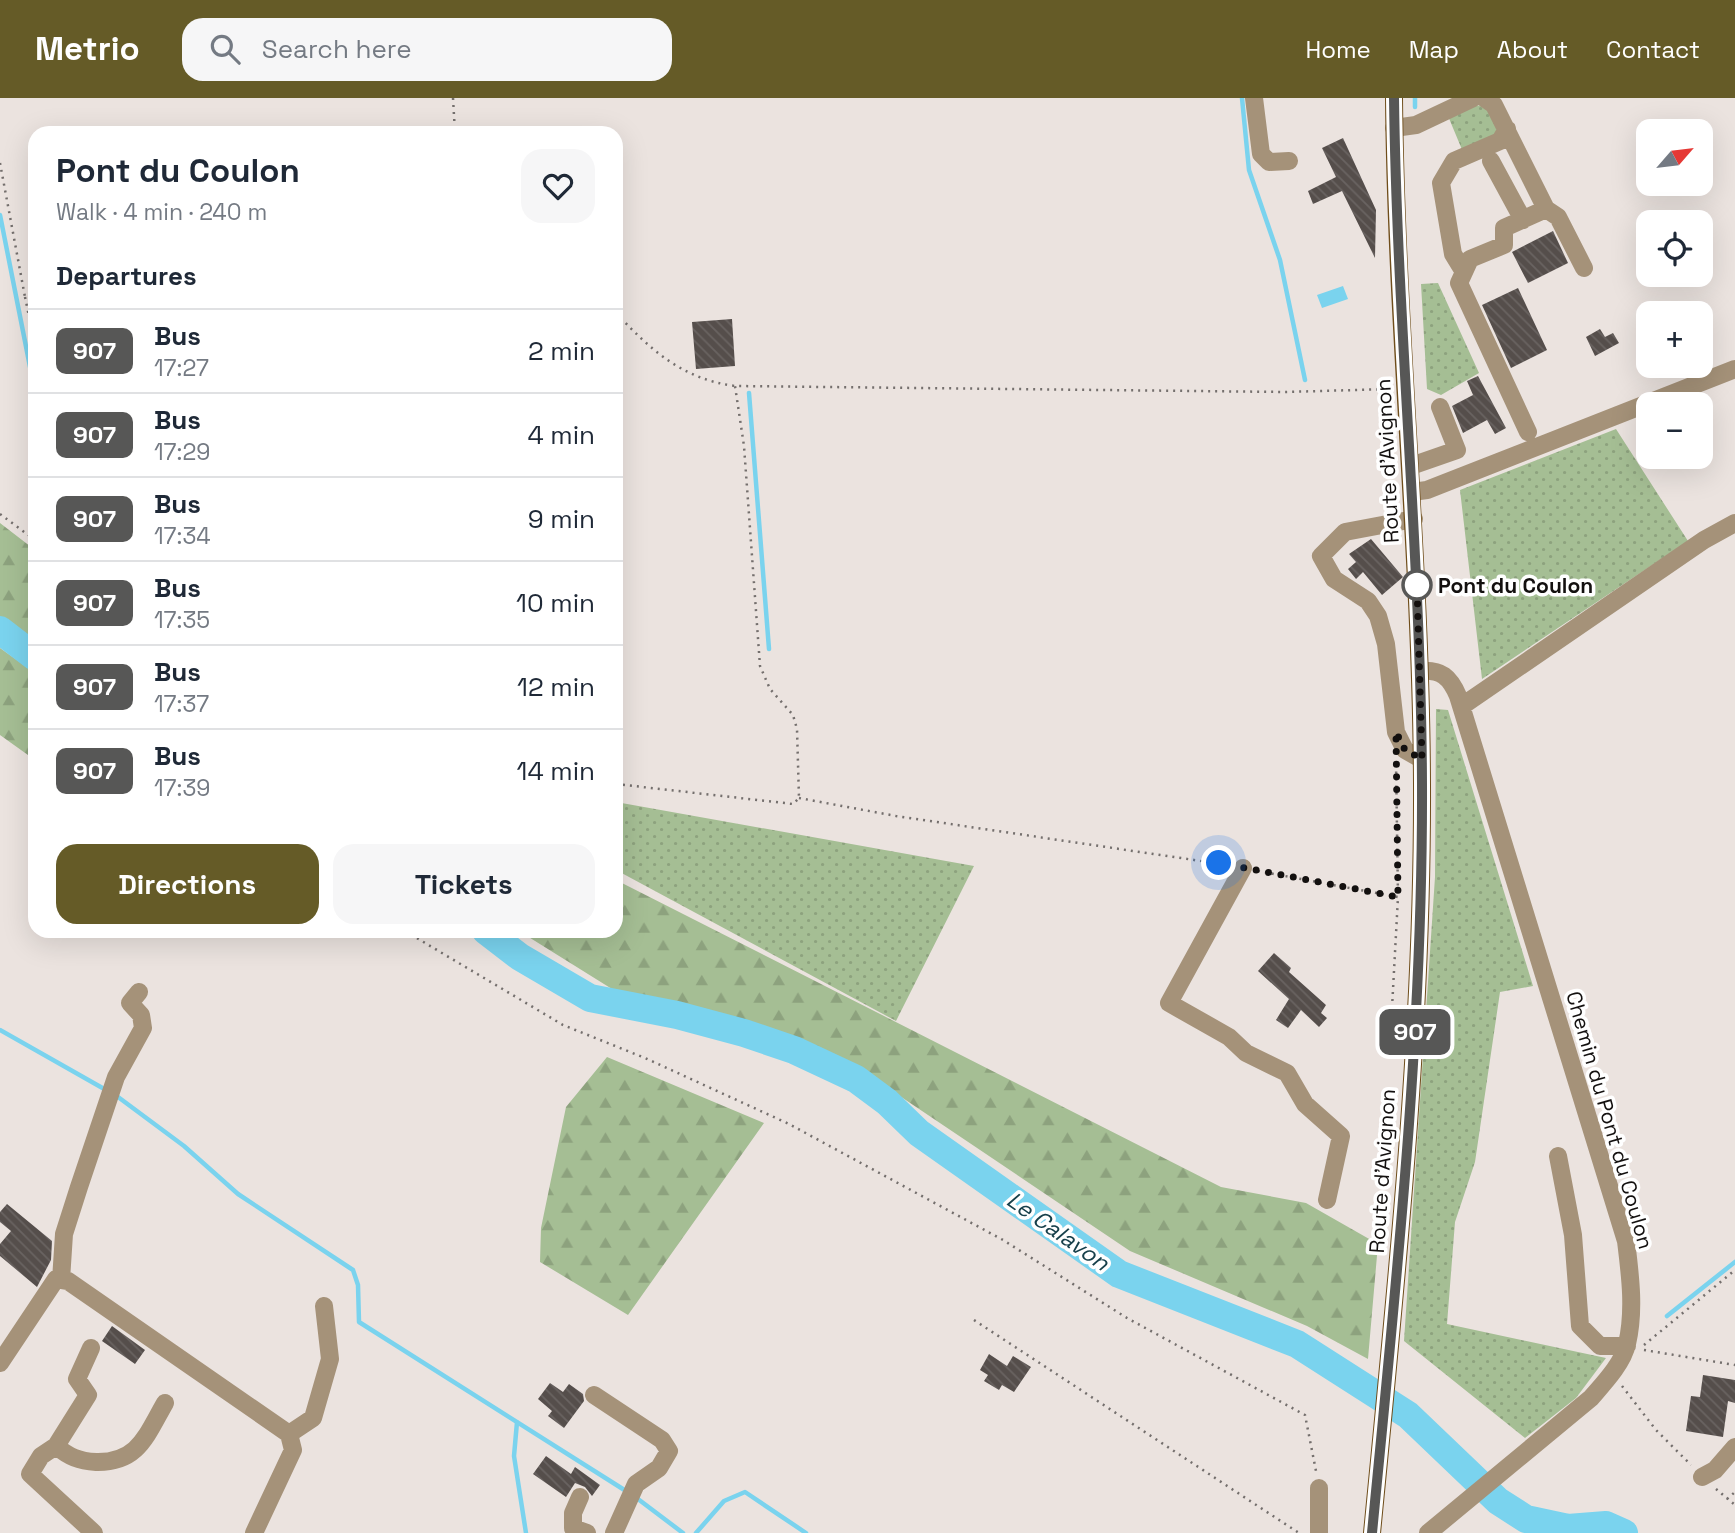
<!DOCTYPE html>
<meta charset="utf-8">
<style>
body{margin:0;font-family:"Space Grotesk",sans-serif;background:#f6f6f7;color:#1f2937;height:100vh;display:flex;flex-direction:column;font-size:26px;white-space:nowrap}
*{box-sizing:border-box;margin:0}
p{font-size:23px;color:#747a83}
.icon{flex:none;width:38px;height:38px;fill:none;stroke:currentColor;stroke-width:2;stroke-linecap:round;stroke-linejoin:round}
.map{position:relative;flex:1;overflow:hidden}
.side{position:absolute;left:28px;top:28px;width:595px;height:812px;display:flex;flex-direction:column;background:#fff;border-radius:21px;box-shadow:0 7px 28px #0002}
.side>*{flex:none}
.badge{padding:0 14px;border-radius:10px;font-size:24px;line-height:46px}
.needle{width:46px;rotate:62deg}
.buttons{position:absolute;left:1636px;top:21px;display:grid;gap:14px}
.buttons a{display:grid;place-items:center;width:77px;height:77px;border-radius:14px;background:#fff;box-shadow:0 7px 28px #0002;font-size:35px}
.you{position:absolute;width:35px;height:35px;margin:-18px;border:5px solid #fff;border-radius:50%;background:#1a73e8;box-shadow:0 0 0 10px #1a73e833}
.map>.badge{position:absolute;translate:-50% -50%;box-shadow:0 0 0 4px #fff}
h2{padding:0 28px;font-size:26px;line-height:63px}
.round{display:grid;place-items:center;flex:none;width:74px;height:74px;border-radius:21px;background:#f6f6f7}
.summary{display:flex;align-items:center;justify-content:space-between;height:119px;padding:0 28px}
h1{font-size:33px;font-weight:700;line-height:52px}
.primary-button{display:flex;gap:14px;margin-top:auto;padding:14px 28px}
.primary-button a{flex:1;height:80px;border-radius:21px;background:#655b27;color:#fff;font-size:28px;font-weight:700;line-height:80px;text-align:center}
.primary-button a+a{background:#f6f6f7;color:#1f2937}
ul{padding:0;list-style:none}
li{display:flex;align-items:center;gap:21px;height:84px;padding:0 28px;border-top:2px solid #e0e1e3}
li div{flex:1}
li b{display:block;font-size:26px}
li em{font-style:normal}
li .badge{min-width:77px;font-weight:700;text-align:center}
header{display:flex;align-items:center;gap:42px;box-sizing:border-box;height:98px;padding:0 35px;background:#655b27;color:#fff}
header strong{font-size:33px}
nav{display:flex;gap:38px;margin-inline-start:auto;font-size:24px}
.search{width:490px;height:63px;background:#f6f6f7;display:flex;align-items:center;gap:18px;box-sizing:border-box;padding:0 24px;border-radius:21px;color:#747a83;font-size:26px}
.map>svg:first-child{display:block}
</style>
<header>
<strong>Metrio</strong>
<div class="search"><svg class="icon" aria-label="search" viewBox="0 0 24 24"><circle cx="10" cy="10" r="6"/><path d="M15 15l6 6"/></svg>Search here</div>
<nav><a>Home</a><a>Map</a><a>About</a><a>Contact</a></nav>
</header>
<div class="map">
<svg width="1735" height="1435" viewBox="0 0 1735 1435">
<defs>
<pattern id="grass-dots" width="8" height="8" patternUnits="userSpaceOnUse" patternTransform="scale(1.75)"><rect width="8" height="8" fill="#a5be94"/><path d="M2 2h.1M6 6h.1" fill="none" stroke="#8da27e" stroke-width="1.8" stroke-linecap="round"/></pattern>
<pattern id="forest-firs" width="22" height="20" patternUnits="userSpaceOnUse" patternTransform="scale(1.75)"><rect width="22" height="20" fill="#a5be94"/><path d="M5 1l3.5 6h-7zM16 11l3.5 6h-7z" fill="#8da27e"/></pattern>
<pattern id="building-back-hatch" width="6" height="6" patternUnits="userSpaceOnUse" patternTransform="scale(1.75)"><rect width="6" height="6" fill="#554e4b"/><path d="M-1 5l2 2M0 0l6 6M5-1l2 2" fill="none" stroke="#696361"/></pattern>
</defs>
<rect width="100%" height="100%" fill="#ebe3df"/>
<path fill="url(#grass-dots)" d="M1469,7L1487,8L1498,30L1496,39L1463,54L1448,18Z
M1438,185L1479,275L1441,297L1427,291L1421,186Z
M1616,331L1688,443L1482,581L1460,392Z
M1436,611L1448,612L1533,888L1500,894L1475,1064L1455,1124L1447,1226L1606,1260L1576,1300L1525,1340L1404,1243L1435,779Z
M616,704L974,768L896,923L616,772Z"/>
<path fill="url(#forest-firs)" d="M0,425L35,452V547L0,520Z
M0,550L35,575V662L0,637Z
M616,782L1221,1089L1306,1105L1378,1146L1368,1261L1307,1228L1130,1153L867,976L814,950L620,896L519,833H616Z
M607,959L764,1025L628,1217L540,1164L541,1130L566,1009Z"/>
<path fill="#7ad3ee" d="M1343,188L1348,201L1322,210L1317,197Z"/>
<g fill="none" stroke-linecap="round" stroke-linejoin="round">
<path stroke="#7ad3ee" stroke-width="4.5" d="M1242,0L1249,72L1280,162L1305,282
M1415,0V9
M0,117L35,294
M749,295L769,551
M0,932L106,992
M114,996L184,1048L238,1096L353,1172L358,1187L359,1224L626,1393
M1667,1218L1735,1164
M517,1324L514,1358L526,1435
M634,1398L683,1435
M696,1435L724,1403L745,1394L806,1435"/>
<path stroke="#7ad3ee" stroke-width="28" d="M0,532L35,559
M486,833L520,859L590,900L677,917L744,935L794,952L856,981L887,1004L919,1035L1119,1176L1297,1246L1408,1317L1498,1403L1526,1421L1568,1430L1606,1427L1624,1435"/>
</g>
<path fill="url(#building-back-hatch)" d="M1343,40L1376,112L1375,160L1342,93L1313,106L1308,93L1336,79L1322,50Z
M1553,133L1568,165L1528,185L1512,154Z
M1518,190L1547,252L1511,270L1482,207Z
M732,221L735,268L696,271L692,224Z
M1600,231L1605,239L1613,235L1619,245L1595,258L1586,239Z
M1478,278L1506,330L1495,336L1487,322L1463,335L1452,308L1473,297L1467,283Z
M1371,441L1403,479L1382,497L1363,474L1356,481L1348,471L1356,464L1349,456Z
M1274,855L1291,870L1289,874L1326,907L1321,915L1327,920L1319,929L1301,912L1288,930L1276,922L1289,901L1258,873Z
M7,1106L52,1143L51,1162L37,1189L0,1158V1146L11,1133L0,1124V1114Z
M112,1228L145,1252L135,1266L102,1243Z
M989,1256L1007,1268L1013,1258L1031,1269L1014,1294L1002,1287L999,1292L984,1283L988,1277L980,1272Z
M1703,1277L1735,1282V1305L1728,1303L1723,1339L1686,1333L1691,1298L1700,1299Z
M550,1285L563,1294L569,1286L583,1296L584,1303L564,1330L548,1318L552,1313L538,1301Z
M546,1358L571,1376L575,1369L600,1387L592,1398L585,1389L575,1385L566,1399L533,1376Z"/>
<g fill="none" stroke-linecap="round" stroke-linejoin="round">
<path stroke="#746f6d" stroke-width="2.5" stroke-dasharray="2 5" stroke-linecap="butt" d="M453,0L455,35
M0,65L25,199H35
M25,199L35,247
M616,215C651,252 682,281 735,288L1286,294L1389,291
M0,416L35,442
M616,686L793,706L799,700L797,631L793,617L770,591L760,568L744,348L735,288
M799,700L896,718L1228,767
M1258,773L1398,799L1396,664
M405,833L563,927L645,960L789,1026L1003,1142L1127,1220L1305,1317L1316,1373
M1392,910L1398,799
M974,1222L1299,1435
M1644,1247L1735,1172
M1644,1252L1735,1267
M1622,1288L1656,1332L1691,1367
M1716,1391L1735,1407
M1727,1401L1735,1394"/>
<path stroke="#a59279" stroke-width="18" d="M1254,0L1261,56L1269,64L1289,63
M1484,0L1494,7L1546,111L1558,119L1584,170
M1394,30L1416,27L1473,0
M1491,63L1523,122
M1464,174L1453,156L1441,85L1454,63L1500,43L1507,31
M1528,334L1459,185L1470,161L1504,147V130L1546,111
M1411,368L1457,352L1440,309
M1412,394L1427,392L1735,271
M1414,421L1345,434L1321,458L1334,481L1368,503L1378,518L1386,546L1396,634L1405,652L1421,661
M1420,573C1441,571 1450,579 1458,598L1626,1143C1630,1176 1635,1212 1627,1246C1623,1265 1604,1285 1591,1300L1428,1435
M1462,608L1704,442L1735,425
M1243,770L1169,905L1229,939L1246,955L1287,975L1305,1006L1341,1038L1327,1102
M1558,1058L1573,1137L1580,1228L1600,1248H1627
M61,1182L64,1136L79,1089L116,979L143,930L141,917L130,905L139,894
M91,1250L77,1281L88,1297L56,1348L41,1358L30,1376L94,1435
M0,1265L56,1181L68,1183L289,1336L293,1352L254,1435
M594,1297L662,1342L669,1353L659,1370L636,1386L614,1435
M289,1336L313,1320L330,1261L324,1208
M56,1348C69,1359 79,1363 96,1364C138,1365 146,1338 165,1305
M1702,1379L1715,1372L1735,1349
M580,1399L573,1415V1430L587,1435
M1319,1435V1390"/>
<path stroke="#6f4d1a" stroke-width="18" d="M1372,1435C1396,1186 1423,936 1422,686C1421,457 1396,229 1394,0"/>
</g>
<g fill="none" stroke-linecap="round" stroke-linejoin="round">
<g stroke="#fff" stroke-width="16">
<path id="line" d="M1372,1435C1396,1186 1423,936 1422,686C1421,457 1397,229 1394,0"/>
</g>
<use href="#line" stroke="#575756" stroke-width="10"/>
<path stroke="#13100f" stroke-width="7" stroke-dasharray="0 12.6" d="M1219,765L1398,799L1396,634L1405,652L1422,661L1417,487"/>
</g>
<circle fill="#fff" stroke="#575756" stroke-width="3.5" cx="1417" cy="487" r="14"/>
<g text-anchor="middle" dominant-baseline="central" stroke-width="7" stroke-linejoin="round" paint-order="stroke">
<g font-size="21" fill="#13100f" stroke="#fff">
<text transform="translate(1387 363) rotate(-93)">Route d'Avignon</text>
<text transform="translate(1610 1022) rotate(74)">Chemin du Pont du Coulon</text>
<text transform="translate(1382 1073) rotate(-86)">Route d'Avignon</text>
</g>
<g font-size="21" font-weight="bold" fill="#13100f" stroke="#fff" text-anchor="start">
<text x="1438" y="487">Pont du Coulon</text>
</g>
<g font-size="23" font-style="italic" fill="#17404b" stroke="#fff">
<text transform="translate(1058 1133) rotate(35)">Le Calavon</text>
</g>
</g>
</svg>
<div class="buttons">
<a><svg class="needle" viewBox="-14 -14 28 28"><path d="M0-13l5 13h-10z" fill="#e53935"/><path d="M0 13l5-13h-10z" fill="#747a83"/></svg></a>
<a><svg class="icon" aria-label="locate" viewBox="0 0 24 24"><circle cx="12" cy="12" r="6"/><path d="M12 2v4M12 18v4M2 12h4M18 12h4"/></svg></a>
<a>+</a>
<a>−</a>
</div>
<div class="you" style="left:1219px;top:765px"></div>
<b class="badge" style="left:1415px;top:934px;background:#575756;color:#fff">907</b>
<section class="side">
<div class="summary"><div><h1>Pont du Coulon</h1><p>Walk · 4 min · 240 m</p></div><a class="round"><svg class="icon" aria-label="heart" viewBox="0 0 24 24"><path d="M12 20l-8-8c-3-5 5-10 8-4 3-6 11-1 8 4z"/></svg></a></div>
<h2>Departures</h2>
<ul>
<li><span class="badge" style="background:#575756;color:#fff">907</span><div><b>Bus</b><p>17:27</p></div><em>2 min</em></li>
<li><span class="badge" style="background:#575756;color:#fff">907</span><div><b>Bus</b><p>17:29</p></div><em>4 min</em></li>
<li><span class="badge" style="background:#575756;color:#fff">907</span><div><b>Bus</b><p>17:34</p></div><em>9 min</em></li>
<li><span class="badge" style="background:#575756;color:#fff">907</span><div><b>Bus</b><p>17:35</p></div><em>10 min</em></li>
<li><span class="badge" style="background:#575756;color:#fff">907</span><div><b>Bus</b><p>17:37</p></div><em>12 min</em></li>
<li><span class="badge" style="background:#575756;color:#fff">907</span><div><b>Bus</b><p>17:39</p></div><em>14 min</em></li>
</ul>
<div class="primary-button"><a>Directions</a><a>Tickets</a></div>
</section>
</div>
